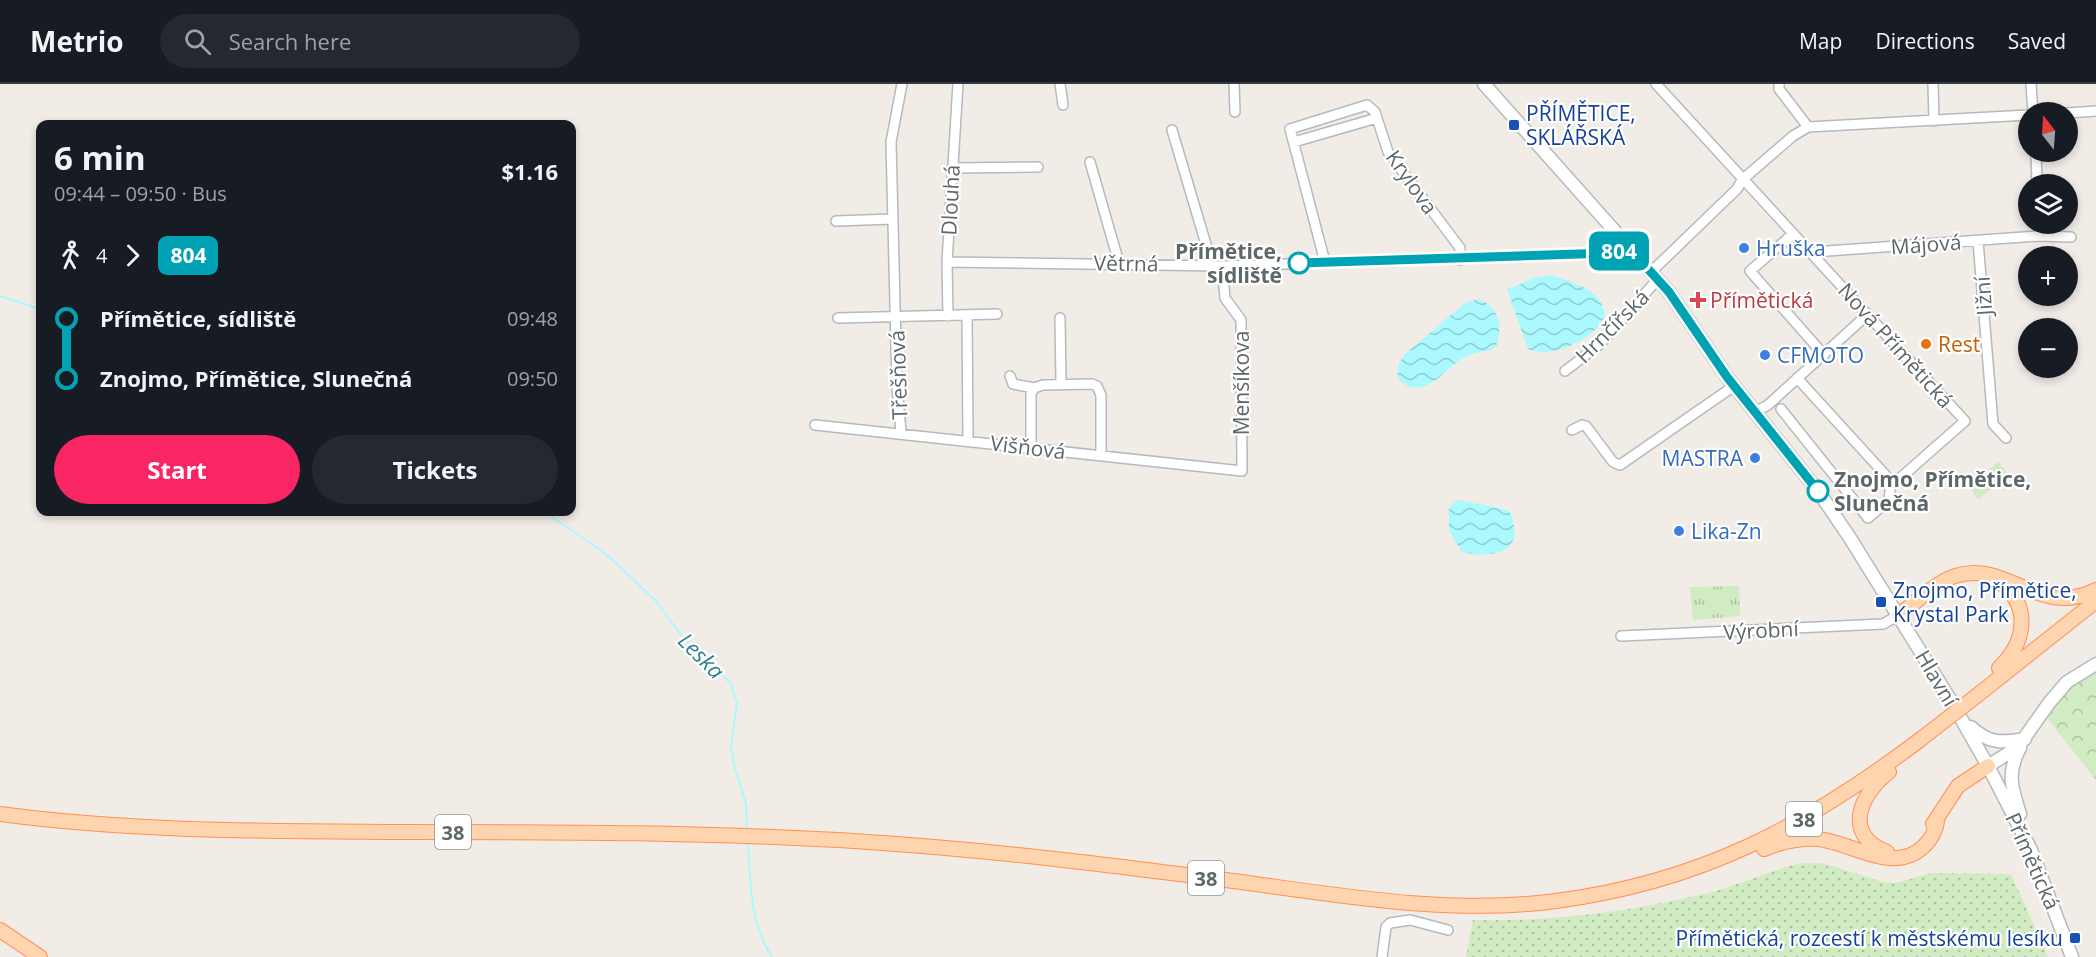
<!DOCTYPE html>
<meta charset="utf-8">
<style>
body{margin:0;font-family:"Open Sans",sans-serif;background:#242831;color:#f1f3f6;height:100vh;display:flex;flex-direction:column;font-size:22px;white-space:nowrap}
*{box-sizing:border-box;margin:0}
p{font-size:20px;color:#9ea1a6}
.icon{flex:none;width:33px;height:33px;fill:none;stroke:currentColor;stroke-width:2;stroke-linecap:round;stroke-linejoin:round}
.map{position:relative;flex:1;overflow:hidden}
.details{position:absolute;left:36px;top:36px;width:540px;height:396px;display:flex;flex-direction:column;background:#171b24;border-radius:12px;box-shadow:0 3px 9px #0003}
.details>*{flex:none}
.badge{padding:0 12px;border-radius:9px;font-size:21px;line-height:39px}
.needle{width:39px;rotate:343deg}
.buttons{position:absolute;left:2018px;top:18px;display:grid;gap:12px}
.buttons a{display:grid;place-items:center;width:60px;height:60px;border-radius:50%;background:#171b24;box-shadow:0 3px 9px #0003;font-size:30px}
.map>.badge{position:absolute;translate:-50% -50%;box-shadow:0 0 0 3px #fff}
.legs{display:flex;align-items:center;gap:9px;height:66px;padding:0 18px;font-size:20px}
.legs p{margin-inline-start:auto}
.summary{display:flex;align-items:center;justify-content:space-between;height:102px;padding:0 18px}
h1{font-size:33px;font-weight:700;line-height:45px}
.cta{display:flex;gap:12px;margin-top:auto;padding:12px 18px}
.cta a{flex:1;height:69px;border-radius:36px;background:#fa2563;color:#fff;font-size:24px;font-weight:700;line-height:69px;text-align:center}
.cta a+a{background:#242831;color:#f1f3f6}
ul{padding:0 18px;list-style:none}
li{display:flex;align-items:center;gap:21px;height:60px;font-size:22px}
li i{display:grid;place-items:center;width:9px;height:100%;margin:0 8px;background:currentColor}
li i::after{content:'';width:15px;height:15px;margin:-8px;border:4px solid;border-radius:50%;background:#171b24}
li p{margin-inline-start:auto}
li:first-child i{background:linear-gradient(#0000 50%,currentColor 0)}
li:last-child i{background:linear-gradient(currentColor 50%,#0000 0)}
header{display:flex;align-items:center;gap:36px;box-sizing:border-box;height:84px;padding:0 30px;background:#171b24;border-bottom:2px solid #363941}
header strong{font-size:28px}
nav{display:flex;gap:33px;margin-inline-start:auto;font-size:21px}
.search{width:420px;height:54px;background:#242831;display:flex;align-items:center;gap:15px;box-sizing:border-box;padding:0 21px;border-radius:33px;color:#9ea1a6;font-size:22px}
.map>svg:first-child{display:block}
</style>
<header>
<strong>Metrio</strong>
<div class="search"><svg class="icon" aria-label="search" viewBox="0 0 24 24"><circle cx="10" cy="10" r="6"/><path d="M15 15l6 6"/></svg>Search here</div>
<nav><a>Map</a><a>Directions</a><a>Saved</a></nav>
</header>
<div class="map">
<svg width="2096" height="873" viewBox="0 0 2096 873">
<defs>
<pattern id="grass-tufts" width="24" height="20" patternUnits="userSpaceOnUse" patternTransform="scale(1.5)"><rect width="24" height="20" fill="#d1ebc2"/><path d="M3 7l-1-3M5 7V3M7 7l1-3M15 17l-1-3M17 17v-4M19 17l1-3" fill="none" stroke="#adc2a2"/></pattern>
<pattern id="forest-crowns" width="20" height="18" patternUnits="userSpaceOnUse" patternTransform="scale(1.5)"><rect width="20" height="18" fill="#d1ebc2"/><path d="M2 6a3 3 0 1 1 6 0M12 15a3 3 0 1 1 6 0" fill="none" stroke="#adc2a2"/></pattern>
<pattern id="garden-dots" width="8" height="8" patternUnits="userSpaceOnUse" patternTransform="scale(1.5)"><rect width="8" height="8" fill="#d1ebc2"/><path d="M2 2h.1M6 6h.1" fill="none" stroke="#adc2a2" stroke-width="1.8" stroke-linecap="round"/></pattern>
<pattern id="water-waves" width="16" height="10" patternUnits="userSpaceOnUse" patternTransform="scale(1.5)"><rect width="16" height="10" fill="#aaf9ff"/><path d="M0 5q4-4 8 0t8 0" fill="none" stroke="#8ecdd2"/></pattern>
</defs>
<rect width="100%" height="100%" fill="#f2ece7"/>
<path fill="url(#grass-tufts)" d="M1739,502L1740,532L1693,536L1690,503Z"/>
<path fill="url(#forest-crowns)" d="M2096,587V696L2047,634C2058,613 2075,597 2096,587Z"/>
<path fill="#d1ebc2" d="M1999,378L2009,392L1978,415L1968,401Z"/>
<path fill="url(#garden-dots)" d="M1800,779H1822L1883,798L1896,799L1931,789L2011,790L2048,873H1466L1473,836C1550,838 1626,828 1700,811C1734,803 1766,788 1800,779Z"/>
<path fill="url(#water-waves)" d="M1551,191C1572,198 1602,205 1605,231C1597,255 1550,276 1528,265L1507,206L1533,194Z
M1479,215C1500,224 1503,242 1496,263C1486,269 1475,267 1465,273C1444,285 1420,322 1397,293L1399,279L1405,270L1465,219Z
M1457,416C1463,417 1505,425 1507,426C1513,430 1513,437 1514,443C1519,473 1481,473 1462,468L1449,447V423Z"/>
<g fill="none" stroke-linecap="round" stroke-linejoin="round">
<path stroke="#aaf9ff" stroke-width="2" d="M0,212L40,225
M545,428L606,470L655,516L682,552L731,600L737,619L731,662L734,681L746,720L747,747
M748,758C750,797 750,839 772,873"/>
<g stroke="#b4babd" stroke-width="12">
<path id="street" d="M1060,0L1063,21
M1234,0L1235,28
M1656,0L1965,337L1898,396L1891,397
M1779,0V5L1808,43
M1933,0L1934,37
M2031,0L2033,28
M2067,29L2096,27
M1172,46L1208,167L1209,181
M1294,58L1377,34
M2036,68L2037,100
M1090,78L1119,179
M952,84L1038,83
M836,137L893,135
M2039,140V152
M1793,150L1750,187L1824,271
M1978,157L1993,340L2006,354
M1813,168L2039,152L2071,153
M947,178L1222,182L1610,169L1628,163
M1325,178L1290,45L1367,21L1375,28L1388,68L1460,164V176
M1651,188L1737,105L1742,96L1793,52L1808,43L2028,31
M967,231L968,355
M948,232L947,178L958,0
M838,234L997,230
M1060,234L1061,300
M1565,287L1599,261L1658,195
M1010,292L1013,300L1034,304
M1797,294L1891,397
M1781,325L1868,434L1889,416L1891,397
M1755,328L1768,321L1868,230
M815,341L1242,387L1241,236L1225,214L1222,182
M1572,346L1582,341L1586,342L1613,378L1620,381L1734,302
M901,348L897,303L891,58L902,0
M1031,364V310L1034,304L1043,301L1092,300L1097,302L1101,311V371
M1621,552L1883,540L1899,531
M1382,873L1386,843L1390,839L1410,836L1448,846"/>
</g>
<g stroke="#b3bbbd" stroke-width="15">
<path id="secondary" d="M1484,0L1669,208L1727,293L1818,407L1850,454L1951,617L1988,682L2031,766L2072,873
M1971,643C1989,660 2002,659 2025,655
M2020,664C2006,690 2012,704 2020,730
M1988,682L2018,663L2049,619L2067,598L2096,580"/>
</g>
<g stroke="#ff8f53" stroke-width="16">
<path id="primary" d="M1999,497C2032,522 2026,558 1999,584
M1899,531C1916,518 1935,499 1955,492C2007,475 2039,535 2096,506
M1984,606L2096,517
M0,730C134,748 269,747 404,748C559,748 713,748 868,758C993,766 1117,782 1241,798C1344,812 1452,831 1556,817C1701,798 1806,742 1921,655
M1933,740L1958,702L1988,682
M1764,765C1781,758 1799,754 1818,755C1851,758 1893,791 1923,763C1931,756 1937,745 1937,735
M1887,768C1842,751 1860,710 1889,688
M0,846L40,873"/>
</g>
<use href="#street" stroke="#fff" stroke-width="9"/>
<use href="#secondary" stroke="#fff" stroke-width="12"/>
<use href="#primary" stroke="#ffd5af" stroke-width="14"/>
<g stroke="#ff8f53" stroke-width="16" stroke-linecap="butt">
<path id="primary-bridge" d="M1921,655L1984,606"/>
</g>
<use href="#primary-bridge" stroke="#ffd5af" stroke-width="14"/>
</g>
<g fill="none" stroke-linecap="round" stroke-linejoin="round">
<g stroke="#fff" stroke-width="14">
<path id="line-1" d="M1299,179L1610,169L1628,163L1669,208L1727,293L1818,407"/>
</g>
<use href="#line-1" stroke="#00a3b4" stroke-width="9"/>
</g>
<g fill="#1a4fb4" stroke="#fff" stroke-width="2">
<rect x="1508" y="35" width="12" height="12" rx="3"/>
<rect x="1875" y="512" width="12" height="12" rx="3"/>
<rect x="2069" y="848" width="12" height="12" rx="3"/>
</g>
<g fill="#3f7fe0" stroke="#fff" stroke-width="2">
<circle cx="1744" cy="164" r="6"/>
<circle cx="1765" cy="271" r="6"/>
<circle cx="1755" cy="374" r="6"/>
<circle cx="1679" cy="447" r="6"/>
</g>
<g fill="#fff" stroke="#00a3b4" stroke-width="3">
<circle cx="1299" cy="179" r="10"/>
<circle cx="1818" cy="407" r="10"/>
</g>
<path fill="#e0444e" stroke="#fff" stroke-width="2" d="M1695 207h6v6h6v6h-6v6h-6v-6h-6v-6h6z"/>
<circle fill="#e8710a" stroke="#fff" stroke-width="2" cx="1926" cy="260" r="6"/>
<g text-anchor="middle" dominant-baseline="central" stroke-width="4.5" stroke-linejoin="round" paint-order="stroke">
<g fill="#fff" stroke="#8e9596" stroke-width="1.5">
<rect x="1786" y="718" width="36" height="34" rx="4.5"/>
<rect x="435" y="731" width="36" height="34" rx="4.5"/>
<rect x="1188" y="777" width="36" height="34" rx="4.5"/>
</g>
<g font-size="20" font-weight="bold" fill="#5e6769">
<text x="1804" y="735">38</text>
<text x="453" y="748">38</text>
<text x="1206" y="794">38</text>
</g>
<g font-size="21" fill="#164399" stroke="#fff" text-anchor="start">
<text x="1526" y="29">PŘÍMĚTICE,<tspan x="1526" dy="24">SKLÁŘSKÁ</tspan></text>
<text x="1893" y="506">Znojmo, Přímětice,<tspan x="1893" dy="24">Krystal Park</tspan></text>
<text x="2063" y="854" text-anchor="end">Přímětická, rozcestí k městskému lesíku</text>
</g>
<g font-size="21" fill="#5e6769" stroke="#fff">
<text transform="translate(1412 98) rotate(55)">Krylova</text>
<text transform="translate(950 116) rotate(-87)">Dlouhá</text>
<text transform="translate(1926 160) rotate(-4)">Májová</text>
<text transform="translate(1126 179) rotate(1)">Větrná</text>
<text transform="translate(1983 212) rotate(-94)">Jižní</text>
<text transform="translate(1612 242) rotate(-45)">Hrnčířská</text>
<text transform="translate(1896 261) rotate(48)">Nová Přímětická</text>
<text transform="translate(898 291) rotate(-92)">Třešňová</text>
<text transform="translate(1241 299) rotate(-90)">Menšíkova</text>
<text transform="translate(1028 363) rotate(7)">Višňová</text>
<text transform="translate(1761 546) rotate(-3)">Výrobní</text>
<text transform="translate(1937 594) rotate(59)">Hlavní</text>
<text transform="translate(2033 777) rotate(66)">Přímětická</text>
</g>
<g font-size="21" fill="#366cbe" stroke="#fff" text-anchor="start">
<text x="1756" y="164">Hruška</text>
<text x="1777" y="271">CFMOTO</text>
<text x="1743" y="374" text-anchor="end">MASTRA</text>
<text x="1691" y="447">Lika-Zn</text>
</g>
<g font-size="21" font-weight="bold" fill="#5e6769" stroke="#fff" text-anchor="end">
<text x="1282" y="167">Přímětice,<tspan x="1282" dy="24">sídliště</tspan></text>
<text x="1834" y="395" text-anchor="start">Znojmo, Přímětice,<tspan x="1834" dy="24">Slunečná</tspan></text>
</g>
<g font-size="21" fill="#be3a42" stroke="#fff" text-anchor="start">
<text x="1710" y="216">Přímětická</text>
</g>
<g font-size="21" fill="#c56008" stroke="#fff" text-anchor="start">
<text x="1938" y="260">Rest</text>
</g>
<g font-size="22" font-style="italic" fill="#2f808d" stroke="#fff">
<text transform="translate(702 571) rotate(45)">Leska</text>
</g>
</g>
</svg>
<div class="buttons">
<a><svg class="needle" viewBox="-14 -14 28 28"><path d="M0-13l5 13h-10z" fill="#e53935"/><path d="M0 13l5-13h-10z" fill="#9ea1a6"/></svg></a>
<a><svg class="icon" aria-label="layers" viewBox="0 0 24 24"><path d="M12 4l9 5-9 5-9-5zM3 14l9 5 9-5"/></svg></a>
<a>+</a>
<a>−</a>
</div>
<b class="badge" style="left:1619px;top:167px;background:#00a3b4;color:#fff">804</b>
<section class="details">
<div class="summary"><div><h1>6 min</h1><p>09:44 – 09:50 · Bus</p></div><b>$1.16</b></div>
<div class="legs"><svg class="icon" aria-label="walk" viewBox="0 0 24 24"><circle cx="13" cy="4" r="2"/><path d="M13 8l-2 6 4 7M11 14l-3 7M7 12l3-4h3l4 4"/></svg>4<svg class="icon" aria-label="forward" viewBox="0 0 24 24"><path d="M9 5l7 7-7 7"/></svg><b class="badge" style="background:#00a3b4;color:#fff">804</b></div>
<ul>
<li><i style="color:#00a3b4"></i><b>Přímětice, sídliště</b><p>09:48</p></li>
<li><i style="color:#00a3b4"></i><b>Znojmo, Přímětice, Slunečná</b><p>09:50</p></li>
</ul>
<div class="cta"><a>Start</a><a>Tickets</a></div>
</section>
</div>
